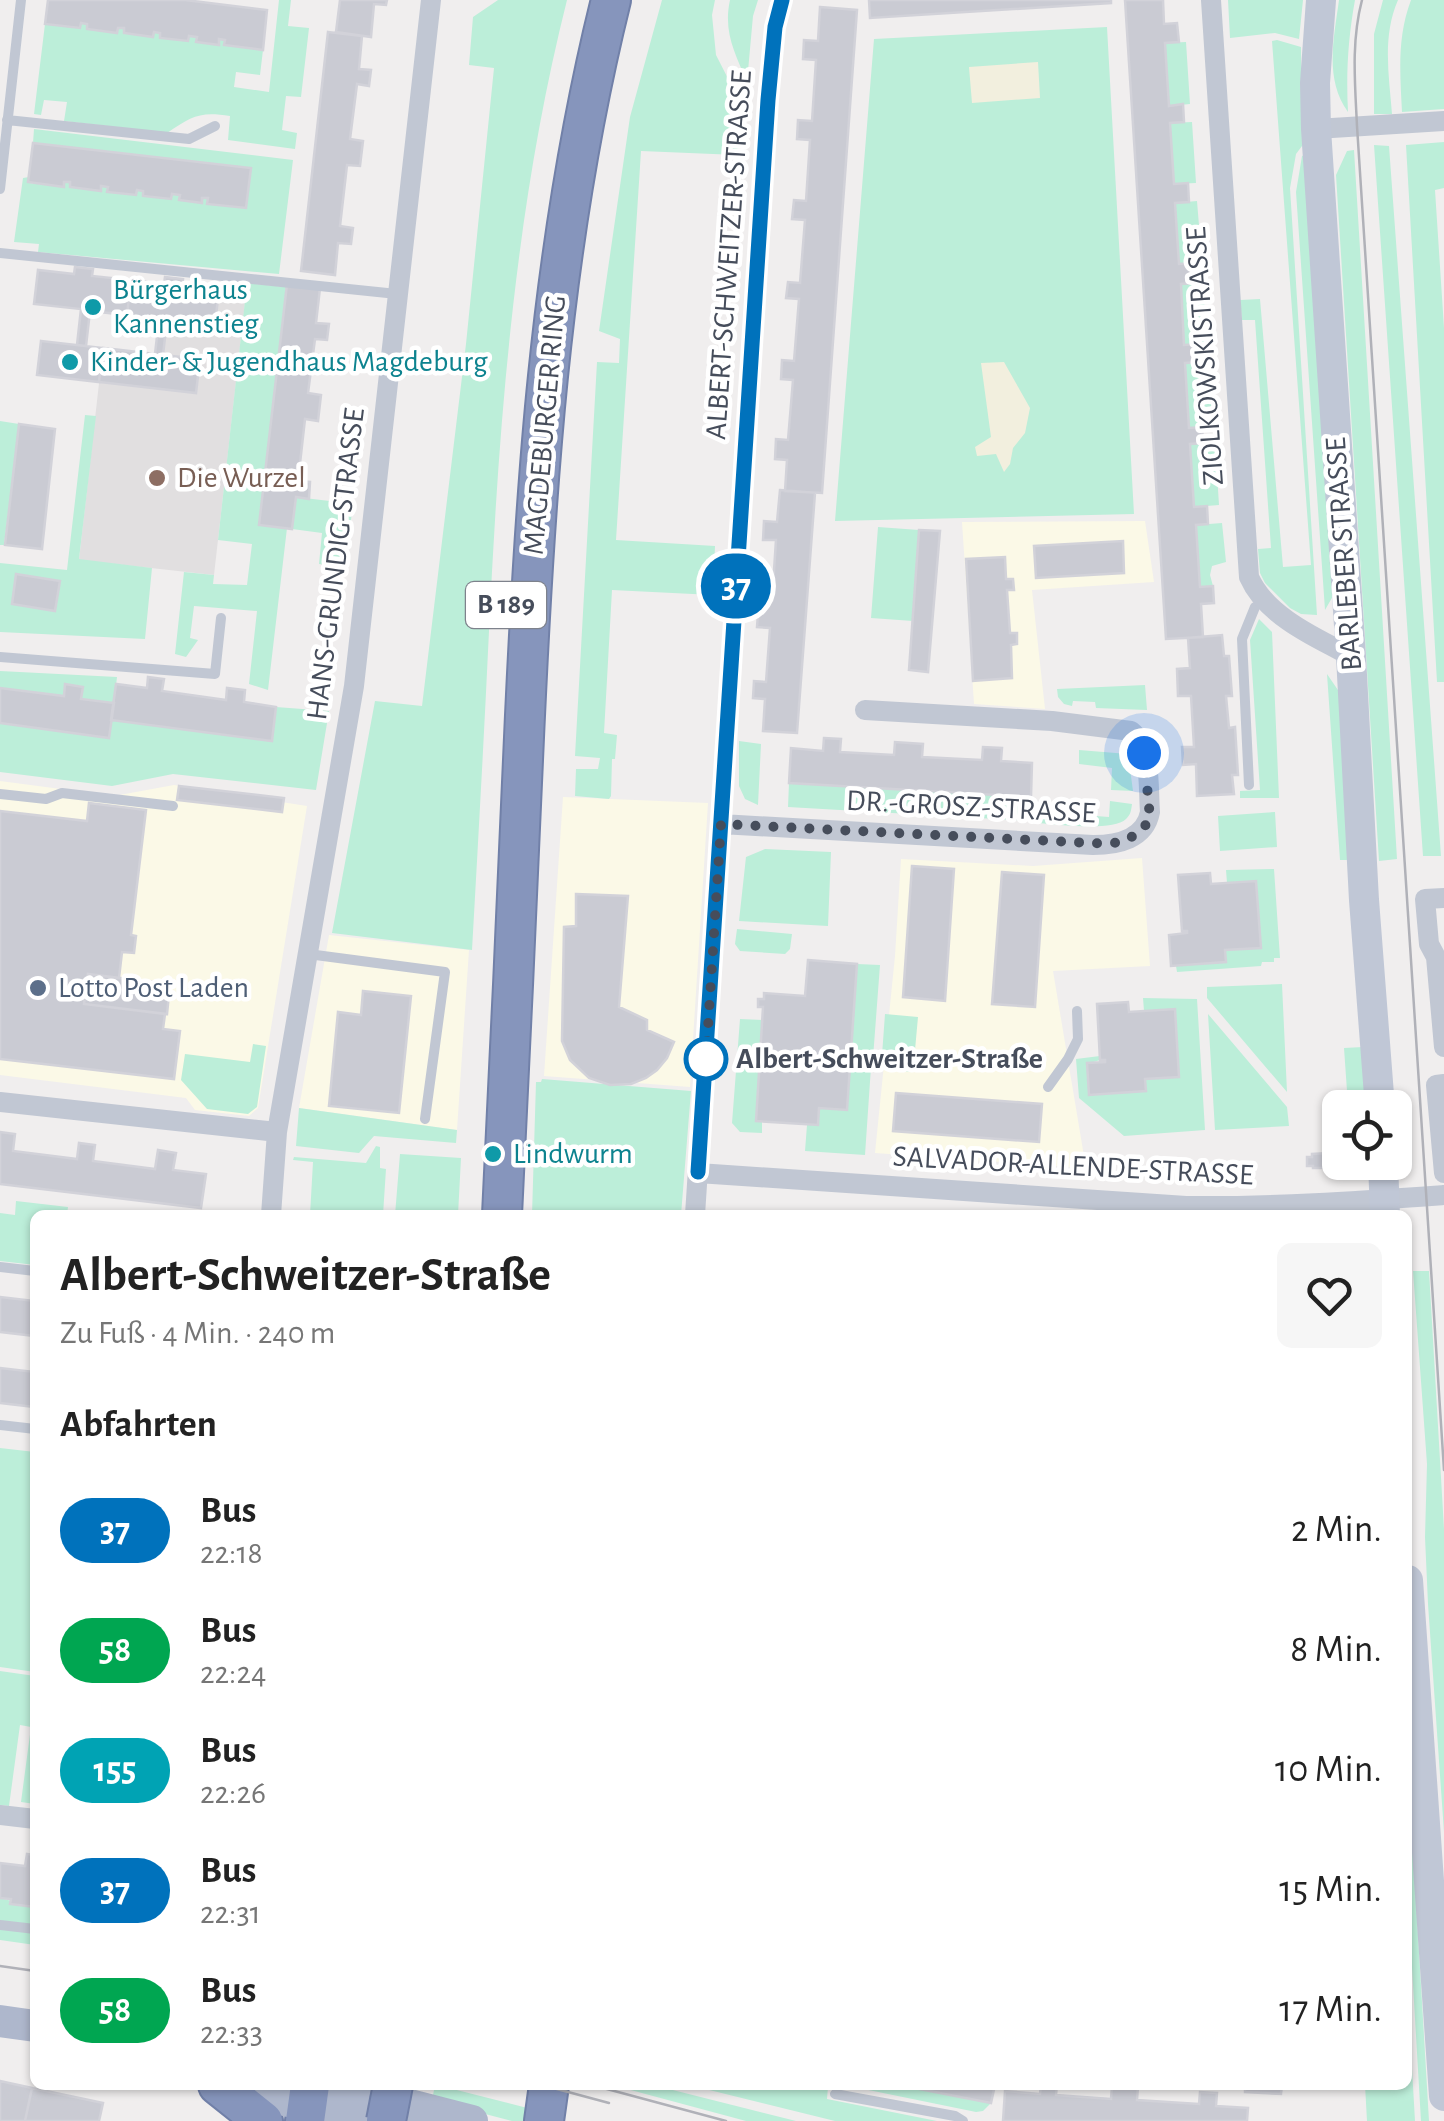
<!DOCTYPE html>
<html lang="de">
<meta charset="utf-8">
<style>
body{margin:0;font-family:"Alegreya Sans",sans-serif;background:#f6f6f6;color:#222;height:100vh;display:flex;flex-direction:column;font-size:38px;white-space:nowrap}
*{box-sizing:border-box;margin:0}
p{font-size:32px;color:#767676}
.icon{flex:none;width:55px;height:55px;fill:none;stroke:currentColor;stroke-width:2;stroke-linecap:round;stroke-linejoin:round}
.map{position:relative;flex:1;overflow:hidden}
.panel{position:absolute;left:30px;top:1210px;width:1382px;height:880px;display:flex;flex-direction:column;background:#fff;border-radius:15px;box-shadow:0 2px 8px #0004}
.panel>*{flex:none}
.badge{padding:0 20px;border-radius:32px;font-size:35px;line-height:65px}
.controls{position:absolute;left:1322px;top:1090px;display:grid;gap:20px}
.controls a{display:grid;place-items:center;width:90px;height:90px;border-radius:15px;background:#fff;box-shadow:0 2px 8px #0004;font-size:50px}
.you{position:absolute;width:50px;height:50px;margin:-25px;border:8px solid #fff;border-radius:50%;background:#1a73e8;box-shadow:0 0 0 15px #1a73e833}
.map>.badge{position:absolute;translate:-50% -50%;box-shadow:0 0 0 5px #fff}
h2{padding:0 30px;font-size:38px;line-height:90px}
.round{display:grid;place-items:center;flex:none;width:105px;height:105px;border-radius:15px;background:#f6f6f6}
.headline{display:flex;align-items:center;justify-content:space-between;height:170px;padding:0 30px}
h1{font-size:48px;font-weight:600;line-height:75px}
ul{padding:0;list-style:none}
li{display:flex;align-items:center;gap:30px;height:120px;padding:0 30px}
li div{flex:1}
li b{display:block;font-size:38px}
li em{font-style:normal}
li .badge{min-width:110px;font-weight:700;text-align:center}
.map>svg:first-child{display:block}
</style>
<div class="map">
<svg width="1444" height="2121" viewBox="0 0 1444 2121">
<rect width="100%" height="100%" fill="#f0eeee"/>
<path fill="#fbf9e7" d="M1145,521L1154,582L1032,590L1045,709L974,704L962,522Z
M0,781L114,796L174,785L307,806L258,1108L249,1116L195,1110L186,1098L0,1075Z
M563,797L708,803L690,1087L544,1076Z
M1142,858L1150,966L1053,971L1086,1168L875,1153L895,956L901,859L1033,866Z
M329,935L469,950L457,1130L299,1108Z"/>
<path fill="#e1dfe0" d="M165,277L183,279V286L246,294L214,575L79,560L103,348L155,354L159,319L127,315L131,280L164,284Z"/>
<path fill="#bceed9" d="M279,0H291L288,26L309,28L301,97L286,96L282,130L297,133L295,149L228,140L230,116C200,111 192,116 167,133L64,121L67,102L44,100L41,115L34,114L45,24L80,28L81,23L87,24V29L117,33L118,28H124V33L153,37L154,32L160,33V38L187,41L189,36L197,37L196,41L219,44V39L225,40V45L263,50L260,75L236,72L234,87L269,92Z
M498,0H567C515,206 499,420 489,631C484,738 478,844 472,950L332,933L375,701L422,706L466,344L494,68L469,65L473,17Z
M662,0H715L712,15L716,55L741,104L737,155L641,151L616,540L715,546L713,595L612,590L604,733L617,735L615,759H612L611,796L609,799L575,796L576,769H598L600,758L575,756L597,362L619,363L620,339L599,331L630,117Z
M730,0H758L753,16L747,82C735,53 723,32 730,0Z
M1228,0H1303L1299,39L1275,33L1230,38Z
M1339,0H1355C1348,38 1346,74 1348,112C1324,79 1334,38 1339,0Z
M1383,0H1398C1382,37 1389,75 1392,114H1374V34Z
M1411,0H1444V109L1402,112C1400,73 1397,37 1411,0Z
M1107,27L1134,514L835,521L874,39Z
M1277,40L1301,47L1302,146L1296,154L1290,188L1317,615L1301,614L1290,608L1265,583L1260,573L1258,549L1271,548L1255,320H1242L1240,300L1260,299L1283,567L1311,565L1272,41Z
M1186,42L1190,104L1169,106L1165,43Z
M1192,122L1196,183L1174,184L1170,123Z
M34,129L293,160L279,274L38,252L39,244L14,242L23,178L29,177V183L63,187L64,182H70V187L100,191L101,186L108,187V192L136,195L137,190L143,191V196L171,199L172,194L180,195V200L201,203L202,198H208V204L246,207L250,168L33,143Z
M1444,142V188L1435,190L1444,328V682H1437L1406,145Z
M1374,145L1389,146L1441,856H1423Z
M1354,150L1397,859L1379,861L1336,175L1347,151Z
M1305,155L1333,596L1325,610L1296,192L1302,156Z
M1197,201L1202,262L1179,264L1175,203Z
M1203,282L1207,343L1184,345L1181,284Z
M247,283L286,287L259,524L287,528L268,690L249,684L257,611L194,606L190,638L198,640L186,657L175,654L184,572L214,575L213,584L247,585L252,544L218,540Z
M1210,362L1214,426L1189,428L1185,363Z
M85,415L96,416L79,559L152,568L145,639L0,632V563L67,570Z
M0,421L19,424L4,545H0Z
M1215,442L1219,505L1194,507L1190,444Z
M296,497L338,502L352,512L345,567L319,564L322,533L292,529Z
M1222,523L1226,562L1212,566L1210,575L1213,586L1200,587L1196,525Z
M878,527L919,530L913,621L871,618Z
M1259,619L1272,632L1279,798H1240V791L1260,790L1250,640Z
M0,671L117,677L114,703L81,699L82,686L65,685L64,696L0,688Z
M1327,674L1340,693L1349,860H1340Z
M1145,685L1147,710L1096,708L1095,702L1073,701L1072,706L1064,704L1058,697L1057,689Z
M276,707L329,711L316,790L173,774L112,786L0,772V723L108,738L111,720L272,740Z
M739,741L761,744L758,805L745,799L739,786Z
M1079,750L1128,754L1133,791L1111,790L1112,768L1079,764Z
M789,783L1031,797L1029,821L788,807Z
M1110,801L1132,804C1131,811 1131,814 1126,819C1113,832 1056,824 1037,823V809L1055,811L1056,813L1109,817Z
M1275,812L1277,847L1220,851L1218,816Z
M765,849L831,852L828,926L739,921L746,857Z
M1274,869L1280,958H1274V962H1262L1261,966L1177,972L1176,966L1225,962V950L1260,948L1256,881L1227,883L1226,870Z
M737,929L792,934L790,949L785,954L740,951L735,944Z
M857,964L880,965L873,1058L851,1056Z
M1282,984L1287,1092L1207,998V987Z
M1143,998L1197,999L1205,1130L1124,1136L1079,1098L1076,1059L1100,1056V1060L1087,1064L1090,1095L1145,1091V1079L1178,1077L1144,1011Z
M885,1014L918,1017L913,1072L881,1069Z
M1208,1014L1287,1107L1289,1126L1215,1130Z
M740,1019L763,1020L756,1120L762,1121V1133L740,1132L732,1123Z
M253,1044L266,1046L257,1107L248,1114L207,1109L181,1080L185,1054L250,1062Z
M1363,1047L1366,1101L1335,1103L1334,1092L1347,1091L1344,1048Z
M850,1065L871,1067L865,1155L805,1151L807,1125H818L819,1108Z
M542,1079L691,1091L681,1215H532L536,1082H541Z
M299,1108L457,1130L456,1143L374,1136L359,1153L296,1146Z
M376,1146L380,1147V1168L386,1169L383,1215H310L313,1162L293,1160L294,1157L366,1163Z
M400,1154L461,1158L458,1215H395Z
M16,1201L68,1207L67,1215H35V1265L0,1261V1213L15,1215Z
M1413,1271H1429L1444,1529V1832L1428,1604L1425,1537L1427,1464Z
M0,1448L35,1452V1672L0,1667Z
M0,1671L35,1676V1804L21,1802L31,1727L20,1725L9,1806L0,1805Z
M1408,1764L1429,2121H1421L1408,1899Z
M0,1898L35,1907V1945L0,1940Z
M1408,1998L1415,2121H1367L1365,2085H1408Z
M435,2085H437L535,2110L527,2121H512L432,2100Z
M612,2085H653L796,2121H746Z
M689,2085H818L828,2087L827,2099L937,2121H835Z
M844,2085H899L991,2103L983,2111L976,2112Z"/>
<path fill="#f2efde" d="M1038,62L1040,98L972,103L969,67Z
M1004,362L1030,408L1025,433L1013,448L1010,464L1004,472L996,454L977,456L975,447L991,437L981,363Z"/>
<path fill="#cacbd3" stroke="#d2d2d9" stroke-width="2.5" d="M48,0H185L267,10L263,50L224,45L225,40L219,39V45L196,42L197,37L189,36L188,41L160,38V33L154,32L153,37L124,33V28H118L117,33L87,29V24L81,23L80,28L45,24Z
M340,0H387L386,5L374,4L371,37L336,32Z
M869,0H1111V3L870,18Z
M1125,0H1163L1164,24L1177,23L1179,42L1165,43L1169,106L1183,104L1184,122L1170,123L1174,184L1188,183L1189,202L1175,203L1179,264L1192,263L1194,283L1181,284L1184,345L1198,344L1199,354V362L1185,363L1189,428L1202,427L1203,443L1190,444L1194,507L1207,506L1208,524L1196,525L1200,587L1213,586L1214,603L1201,604L1203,637L1166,639Z
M820,7L857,10L822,493L785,491L787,460L775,459L776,439L788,440L793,380L781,379L782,360L794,361L799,299L786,298L788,282L800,283L805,220L792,219L794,200L806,201L810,140L797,139L798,120L812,121L816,60L803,59L804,40L818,41Z
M328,32L362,36L359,69L371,70L369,86L357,84L350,139L363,141L360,166L347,165L340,226L353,228L351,244L338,243L335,275L301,271Z
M33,143L251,168L246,208L207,204L208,198H202V203L179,200L180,195L172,194L171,199L143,196V191L137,190L136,195L107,192L108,187L101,186V191L70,187V182H64V187L28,182Z
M75,267L93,269L92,276L131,280L127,315L90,311L86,346L77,345L81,309L34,304L38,270L74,274Z
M165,277L183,279L182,286L219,290L215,325L167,320L163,355L200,359L196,393L99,382L103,348L155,354L159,319L127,315L131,280L164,284Z
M287,284L320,288L316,323L329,324L327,340L315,339L308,393L321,395L318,421L305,419L298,481L310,482L309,499L296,497L292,529L259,525Z
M41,341L103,348L99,382L37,375Z
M19,424L55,429L42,549L5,545Z
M780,490L815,493L797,733L763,731L765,699L753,698L754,681L766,682L770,628L757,627L759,600L772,601L776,540H763L764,521L777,522Z
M919,530L940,531L928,672L909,670Z
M1123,541L1124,573L1036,578L1034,546Z
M1005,557L1006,579H1013L1014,590H1007L1010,633H1017V644L1011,645L1012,678L973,681L966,559Z
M16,574L60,581L55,611L12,604Z
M1222,635L1224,656H1229L1232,696H1226L1229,728L1235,727L1238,775H1232L1234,794L1197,796L1196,764L1183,765L1182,747H1194L1191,696H1178L1177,669L1190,668L1188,638Z
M148,677L164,679L162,691L226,700L227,688L245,690L244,702L276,707L272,741L111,720L116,684L147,688Z
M65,684L83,687L81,699L114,703L109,738L0,723V688L64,696Z
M824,738L841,739L840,752L894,755L895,742L923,744L922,757L982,760L983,747L1002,748L1001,761L1032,763L1031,797L789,783L791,748L823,751Z
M179,786L284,798L282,812L177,800Z
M89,803L146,810L131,935L136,936L134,953L122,952L119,978L88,974L84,1004L165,1014L163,1029L180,1031L174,1079L0,1059V811L87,821Z
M912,866L954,869L945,1001L903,997Z
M1002,872L1044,875L1035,1007L992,1004Z
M1210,873L1211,884L1256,881L1261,948L1225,950L1226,962L1171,966L1169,935L1187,933V931H1182L1178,875Z
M576,894L628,896L619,1007L647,1020V1030L674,1042L667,1058L657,1070L646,1078L631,1084L610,1085L589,1078L570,1060L562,1041L564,927L576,926Z
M808,960L857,964L847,1110L819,1108L818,1125L756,1121L763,1007H758V999H764V993L805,996Z
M88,974L170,984L167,1014L84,1004Z
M363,991L411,996L399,1113L329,1106L338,1012L361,1015Z
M1128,1002L1129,1012L1175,1009L1179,1077L1145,1079L1146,1091L1089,1095L1087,1063L1105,1062V1060H1100L1097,1004Z
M896,1093L1042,1104L1039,1142L893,1131Z
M0,1132L15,1134L13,1151L77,1159L79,1143L95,1145L93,1161L155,1169L158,1150L176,1153L173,1170L206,1174L201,1208L0,1184Z
M1328,1153V1168H1313V1166H1307V1157H1312V1154Z
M0,1297L35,1301V1336L0,1332Z
M0,1368L35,1372V1407L0,1403Z
M27,1854L35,1855V1907L10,1904L11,1899L0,1898V1863L25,1866Z
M0,2081L32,2088L25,2121H0Z
M899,2085H995L991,2103Z
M1041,2085H1057L1056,2095L1111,2099L1112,2086L1138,2087L1137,2100L1199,2104L1200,2092L1217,2093L1216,2106L1248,2108L1247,2121H1003L1005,2091L1040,2094Z
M1245,2085H1282L1281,2094L1245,2092Z
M32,2088L103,2103L99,2121H25Z"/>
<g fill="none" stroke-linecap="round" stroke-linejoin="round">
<g stroke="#7180a8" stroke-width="42">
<path id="highway" d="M502,1215C509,1063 517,912 523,760C534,504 549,249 611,0
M218,2085L263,2121
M305,2121L310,2085
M544,2121L549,2085"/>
</g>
<path stroke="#c1c7d3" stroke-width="10" d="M7,120L189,139L215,126
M0,189L21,0
M0,253L397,294
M0,657L215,674L221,618
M1249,785L1242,639L1255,607
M0,794L46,799L62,793L173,806
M308,954L445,972L425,1119
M1048,1087L1068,1059L1078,1039L1077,1011
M0,1267L35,1271
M0,1425L35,1429
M0,1925L35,1929
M835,2094L955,2116L963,2121"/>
<path stroke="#c1c7d3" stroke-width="20" d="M1211,0L1249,577C1266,616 1316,638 1351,656
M1316,129L1444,121
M721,824L1093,845C1118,845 1145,839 1150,812C1148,788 1152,747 1131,731L1052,721L865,710
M1444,898L1425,899L1429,944L1436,957L1444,1047
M1444,1084L1436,1085L1444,1173
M0,1102L277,1132
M698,1173L1186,1206C1273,1207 1358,1201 1444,1195
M271,1215L277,1132L354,686L431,0
M695,1215L768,99L775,27L781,0
M0,1815L35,1819"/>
<path stroke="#c0c7d6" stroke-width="30" d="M1321,0L1315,83L1316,129L1351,656L1364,900L1380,1108
M1383,1162L1385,1215
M1408,1580L1444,2096"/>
<path stroke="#aeb7cc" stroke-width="32" d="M0,2021L35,2026
M228,2085L365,2121
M332,2085L472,2121"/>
<use href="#highway" stroke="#8695bc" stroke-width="38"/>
<path stroke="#b0b1b8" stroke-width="2.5" d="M1362,0C1351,42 1355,83 1357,126L1444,1470
M0,1966L35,1971
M542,2085L609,2103
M592,2085L726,2121"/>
<g stroke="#7180a8" stroke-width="42" stroke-linecap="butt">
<path id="highway-bridge" d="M386,2121L393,2085"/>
</g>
<use href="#highway-bridge" stroke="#8695bc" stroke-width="38"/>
</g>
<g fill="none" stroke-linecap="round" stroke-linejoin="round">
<g stroke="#fff" stroke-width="22">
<path id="line" d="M698,1172L768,100L775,27L782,0"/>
</g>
<use href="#line" stroke="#0072bc" stroke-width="15"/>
<path stroke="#464d5b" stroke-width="10" stroke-dasharray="0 18" d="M706,1059L721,824L1110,844C1128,840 1141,835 1150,818L1144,753"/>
</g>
<g fill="#0f9aa8" stroke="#fff" stroke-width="4">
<circle cx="93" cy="307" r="10"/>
<circle cx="70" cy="362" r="10"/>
<circle cx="493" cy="1154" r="10"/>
</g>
<circle fill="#8d6e63" stroke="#fff" stroke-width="4" cx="157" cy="478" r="10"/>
<circle fill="#5c6f8a" stroke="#fff" stroke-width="4" cx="38" cy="988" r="10"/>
<circle fill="#fff" stroke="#0072bc" stroke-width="5" cx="706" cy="1059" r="20"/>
<g text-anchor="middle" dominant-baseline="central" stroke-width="9" stroke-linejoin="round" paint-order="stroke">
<rect fill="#fff" stroke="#7e828c" stroke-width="2.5" x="466" y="582" width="80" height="46" rx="8"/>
<g font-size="28" font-weight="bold" fill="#464d5b">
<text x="506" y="605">B 189</text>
</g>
<g font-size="30" fill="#464d5b" stroke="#fff">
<text transform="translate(729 255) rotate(-86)">ALBERT-SCHWEITZER-STRASSE</text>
<text transform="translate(1205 356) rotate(-94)">ZIOLKOWSKISTRASSE</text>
<text transform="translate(545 425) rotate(-85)">MAGDEBURGER RING</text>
<text transform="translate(1344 554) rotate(-94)">BARLEBER STRASSE</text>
<text transform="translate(336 564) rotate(-83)">HANS-GRUNDIG-STRASSE</text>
<text transform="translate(971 807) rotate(3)">DR.-GROSZ-STRASSE</text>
<text transform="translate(1073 1166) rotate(3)">SALVADOR-ALLENDE-STRASSE</text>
</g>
<g font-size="30" fill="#0d838f" stroke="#fff" text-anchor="start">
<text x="113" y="290">Bürgerhaus<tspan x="113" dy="34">Kannenstieg</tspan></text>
<text x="90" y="362">Kinder- &amp; Jugendhaus Magdeburg</text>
<text x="513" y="1154">Lindwurm</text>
</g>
<g font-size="30" fill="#785e54" stroke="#fff" text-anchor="start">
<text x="177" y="478">Die Wurzel</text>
</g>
<g font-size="30" fill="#4e5e75" stroke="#fff" text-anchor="start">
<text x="58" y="988">Lotto Post Laden</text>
</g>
<g font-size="30" font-weight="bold" fill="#464d5b" stroke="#fff" text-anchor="start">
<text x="736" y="1059">Albert-Schweitzer-Straße</text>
</g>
</g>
</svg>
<div class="controls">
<a><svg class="icon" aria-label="locate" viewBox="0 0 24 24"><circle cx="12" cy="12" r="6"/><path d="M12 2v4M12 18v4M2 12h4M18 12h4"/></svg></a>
</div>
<div class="you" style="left:1144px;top:753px"></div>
<b class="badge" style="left:736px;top:586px;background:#0072bc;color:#fff">37</b>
<section class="panel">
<div class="headline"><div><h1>Albert-Schweitzer-Straße</h1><p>Zu Fuß · 4 Min. · 240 m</p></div><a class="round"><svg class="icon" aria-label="heart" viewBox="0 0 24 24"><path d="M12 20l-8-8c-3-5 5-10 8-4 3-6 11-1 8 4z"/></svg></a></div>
<h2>Abfahrten</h2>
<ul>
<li><span class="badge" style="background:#0072bc;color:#fff">37</span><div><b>Bus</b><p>22:18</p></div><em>2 Min.</em></li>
<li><span class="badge" style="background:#00a651;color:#fff">58</span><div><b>Bus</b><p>22:24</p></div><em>8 Min.</em></li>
<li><span class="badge" style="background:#00a3b4;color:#fff">155</span><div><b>Bus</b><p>22:26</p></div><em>10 Min.</em></li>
<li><span class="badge" style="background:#0072bc;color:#fff">37</span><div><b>Bus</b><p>22:31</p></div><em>15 Min.</em></li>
<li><span class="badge" style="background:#00a651;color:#fff">58</span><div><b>Bus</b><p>22:33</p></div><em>17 Min.</em></li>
</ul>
</section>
</div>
